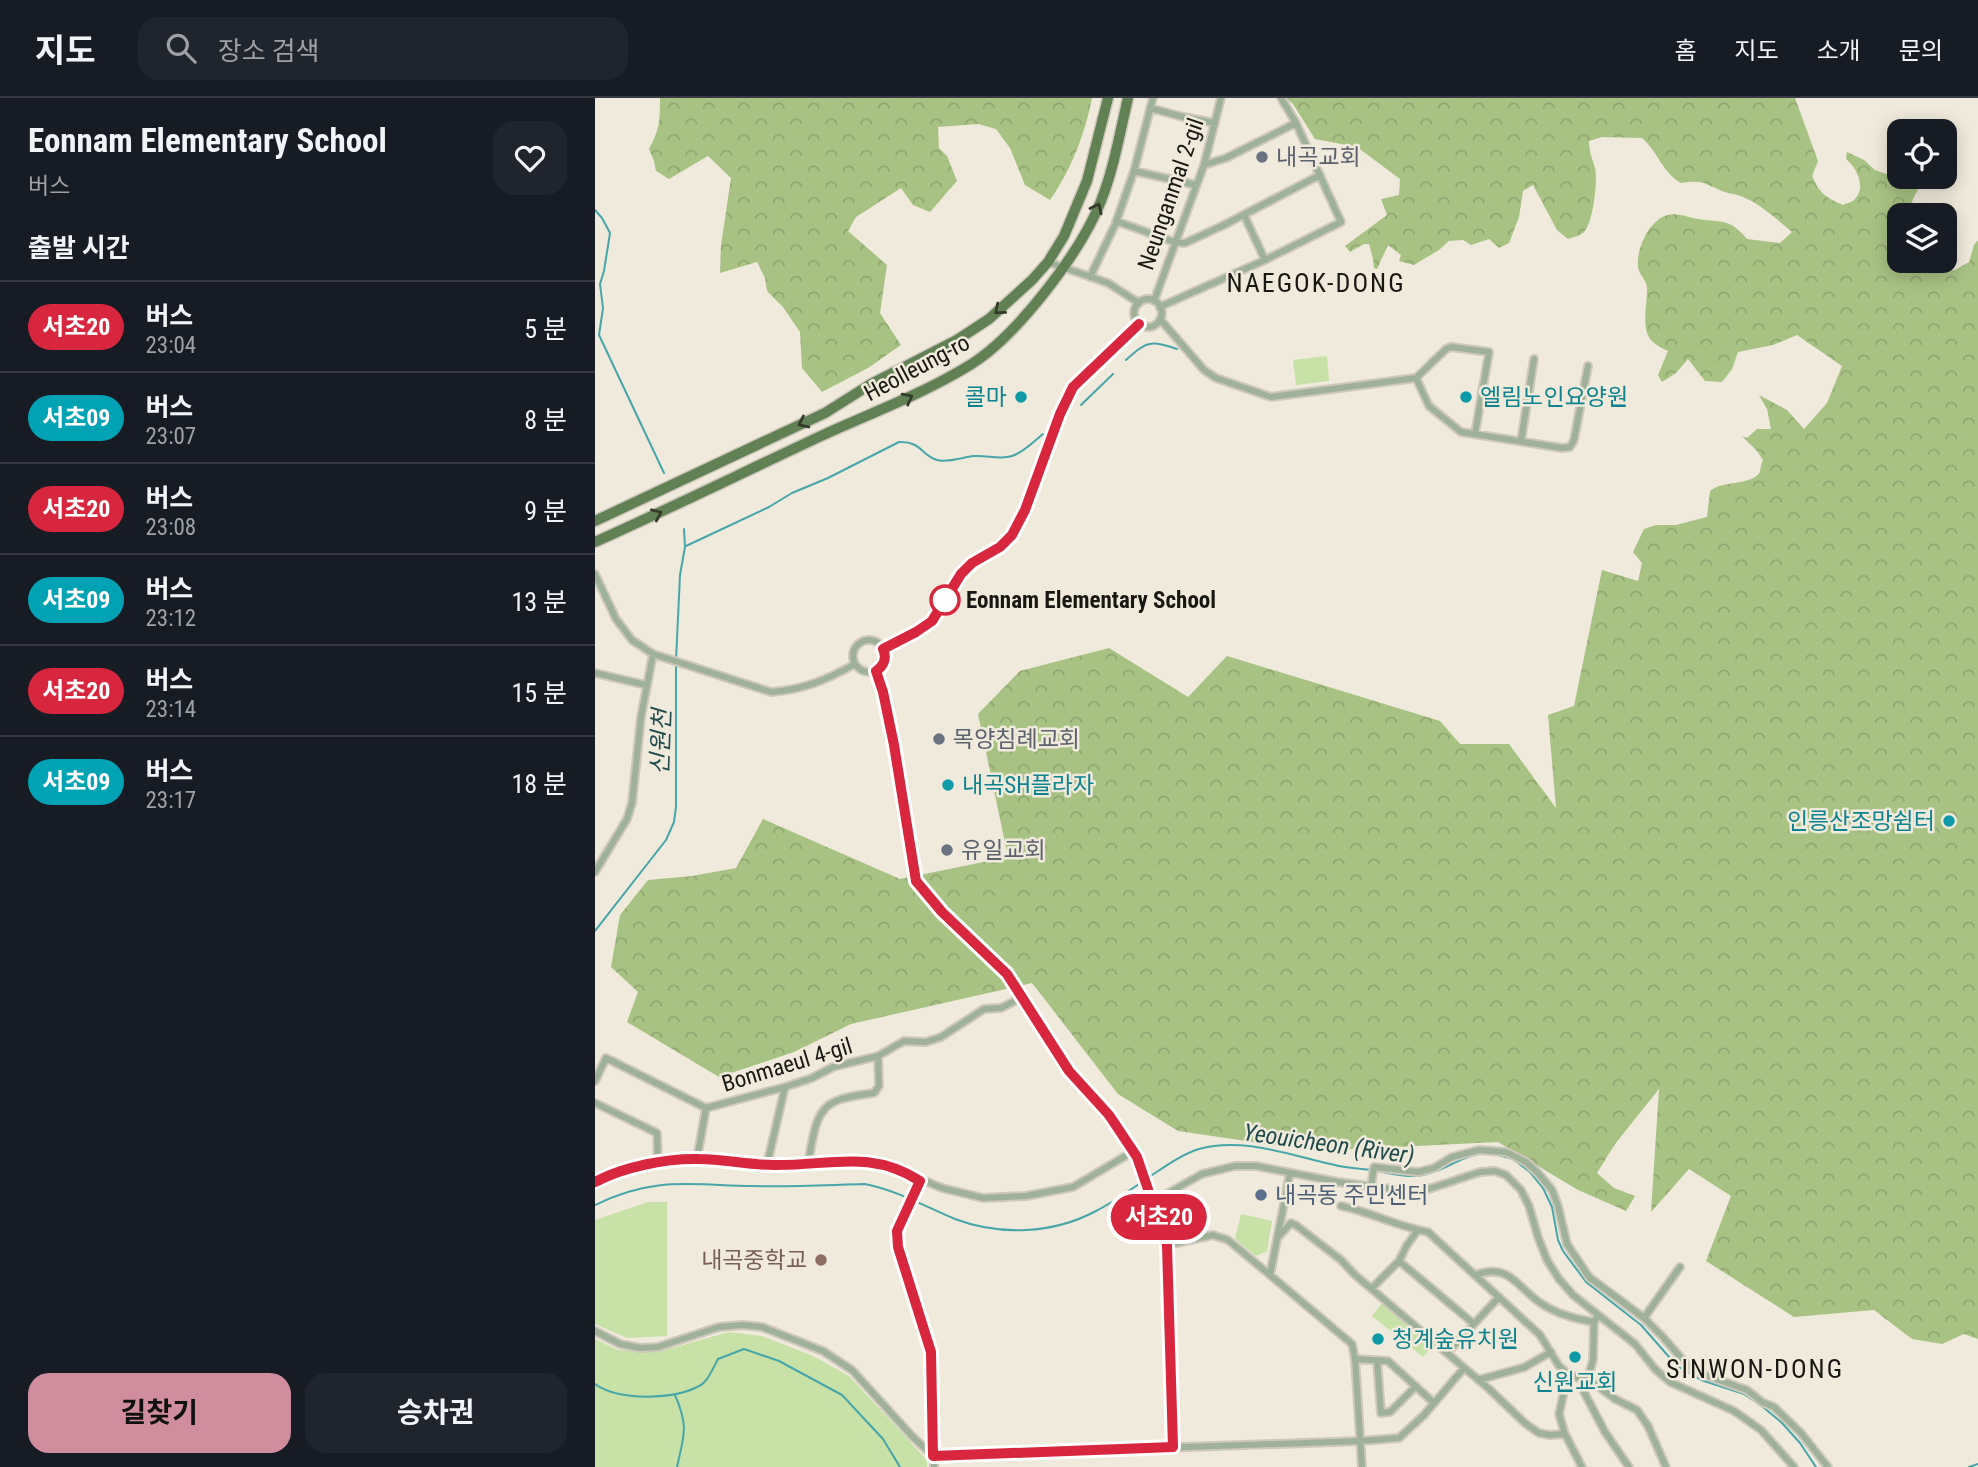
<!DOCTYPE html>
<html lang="ko">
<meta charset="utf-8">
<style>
body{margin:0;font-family:"Roboto Condensed","Noto Sans KR",sans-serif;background:#20242c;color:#f1f3f6;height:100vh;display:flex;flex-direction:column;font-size:26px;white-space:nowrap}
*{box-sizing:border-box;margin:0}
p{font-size:23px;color:#9ea1a6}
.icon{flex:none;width:38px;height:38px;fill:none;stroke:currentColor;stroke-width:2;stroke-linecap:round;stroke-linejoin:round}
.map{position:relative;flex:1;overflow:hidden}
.drawer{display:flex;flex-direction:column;background:#171b24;width:595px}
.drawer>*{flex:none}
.badge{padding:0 14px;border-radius:23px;font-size:24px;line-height:46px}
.buttons{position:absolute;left:1292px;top:21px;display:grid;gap:14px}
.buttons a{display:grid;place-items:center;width:70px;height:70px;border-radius:14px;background:#171b24;box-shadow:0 4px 18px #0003;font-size:35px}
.map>.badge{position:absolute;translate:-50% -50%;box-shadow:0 0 0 4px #fff}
h2{padding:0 28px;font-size:26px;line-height:63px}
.round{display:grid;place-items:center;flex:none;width:74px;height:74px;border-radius:21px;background:#20242c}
.overview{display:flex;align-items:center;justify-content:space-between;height:119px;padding:0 28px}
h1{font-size:33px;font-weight:700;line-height:52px}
.cta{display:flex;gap:14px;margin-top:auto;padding:14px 28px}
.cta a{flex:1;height:80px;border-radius:21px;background:#d08d9d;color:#111;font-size:28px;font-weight:700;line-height:80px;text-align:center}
.cta a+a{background:#20242c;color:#f1f3f6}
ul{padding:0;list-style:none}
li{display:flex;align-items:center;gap:21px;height:91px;padding:0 28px;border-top:2px solid #363941}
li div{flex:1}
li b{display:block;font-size:26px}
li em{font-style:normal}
li .badge{min-width:77px;font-weight:700;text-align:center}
header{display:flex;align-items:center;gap:42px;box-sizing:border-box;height:98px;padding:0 35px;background:#171b24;border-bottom:2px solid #363941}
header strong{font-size:33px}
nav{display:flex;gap:38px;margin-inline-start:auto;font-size:24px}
.search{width:490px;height:63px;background:#20242c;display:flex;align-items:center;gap:18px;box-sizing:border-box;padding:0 24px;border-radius:21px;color:#9ea1a6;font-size:26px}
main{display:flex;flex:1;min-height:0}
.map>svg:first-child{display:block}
</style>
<header>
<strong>지도</strong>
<div class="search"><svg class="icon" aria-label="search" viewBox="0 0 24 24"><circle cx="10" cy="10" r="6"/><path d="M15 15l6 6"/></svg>장소 검색</div>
<nav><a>홈</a><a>지도</a><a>소개</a><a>문의</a></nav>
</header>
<main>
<section class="drawer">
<div class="overview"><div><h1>Eonnam Elementary School</h1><p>버스</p></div><a class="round"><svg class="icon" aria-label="heart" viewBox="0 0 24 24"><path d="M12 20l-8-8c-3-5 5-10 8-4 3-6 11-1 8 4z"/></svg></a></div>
<h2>출발 시간</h2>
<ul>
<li><span class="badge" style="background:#d7263d;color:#fff">서초20</span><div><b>버스</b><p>23:04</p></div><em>5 분</em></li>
<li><span class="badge" style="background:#00a3b4;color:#fff">서초09</span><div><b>버스</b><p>23:07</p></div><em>8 분</em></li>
<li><span class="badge" style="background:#d7263d;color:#fff">서초20</span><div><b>버스</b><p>23:08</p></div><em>9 분</em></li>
<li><span class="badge" style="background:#00a3b4;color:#fff">서초09</span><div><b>버스</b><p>23:12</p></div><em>13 분</em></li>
<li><span class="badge" style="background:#d7263d;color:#fff">서초20</span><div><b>버스</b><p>23:14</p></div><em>15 분</em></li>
<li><span class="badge" style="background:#00a3b4;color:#fff">서초09</span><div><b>버스</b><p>23:17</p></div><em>18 분</em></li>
</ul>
<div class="cta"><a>길찾기</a><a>승차권</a></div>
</section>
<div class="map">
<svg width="1383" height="1369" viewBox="0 0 1383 1369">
<defs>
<pattern id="forest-crowns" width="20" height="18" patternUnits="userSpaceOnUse" patternTransform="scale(1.75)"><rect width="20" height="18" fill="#a8c284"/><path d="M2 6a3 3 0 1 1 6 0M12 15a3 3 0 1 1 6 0" fill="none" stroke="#90a671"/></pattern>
</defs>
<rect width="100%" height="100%" fill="#efeadb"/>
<path fill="#c8e1a7" d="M732,258L734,283L701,287L698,262Z
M53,1104H72V1238L32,1240L0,1226V1122Z
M646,1116L677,1123L672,1153L661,1158L640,1141Z
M787,1205L839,1246L828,1259L777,1218Z
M134,1234L167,1238L218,1258L254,1278L332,1362V1369H0V1241L23,1252L63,1254Z"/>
<path fill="url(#forest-crowns)" d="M65,0H497C490,36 476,72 455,102L430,87L415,50L401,31L383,26L343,29L344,50L352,58L362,83L335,114L318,107L306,90L261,119L253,133L292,167L285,215L306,247L273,270L227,294L207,270L205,234L188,209L172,193L170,180L162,164L125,175L126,147L136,80L113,58L74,81L61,73L59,63L54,51C65,31 65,22 65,0Z
M691,0H1200L1223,63L1217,78C1225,96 1230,99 1248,107C1251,105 1256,105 1259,102C1272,90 1262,70 1251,61L1252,54L1269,62L1280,72L1305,81L1327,85C1322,94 1313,106 1316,117H1304V163H1339L1346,173L1360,172L1374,164L1379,147L1383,142V1241L1369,1236L1347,1246L1317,1241L1279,1212L1199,1219L1111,1163L1136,1098L1094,1071L1056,1114L1064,991L1020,1046L1002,1075L1019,1090L1040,1098L1031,1113L983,1092L903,1044L719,1053L583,1033L523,996L437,885L256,926L199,954L124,979L32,924L43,894L16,869L25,817L53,782L97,778L141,770L168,721L305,781L413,759L383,616L425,573L514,550L593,599L632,558L845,623L865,646H914L961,710L953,617L979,608L1007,472L1043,483L1047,465L1038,454L1049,431L1061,427H1081L1112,419L1115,393C1128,382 1156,388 1165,374C1165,373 1167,363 1168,362L1162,353L1147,338L1152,340L1162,331H1176L1172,311L1164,297L1192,312L1209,331L1232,305L1247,268L1202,237L1178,247L1143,254L1137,271L1127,284L1110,283L1093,261L1081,275L1067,284L1063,277L1073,253C1068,251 1063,248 1059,245C1044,233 1053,206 1052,189C1051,181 1044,177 1043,169C1041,152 1054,121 1073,117C1083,114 1094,120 1104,121C1129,125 1134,120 1152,141L1185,145L1197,134C1182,122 1166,106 1148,99C1142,96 1134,96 1127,93C1108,85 1108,82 1086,85C1066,73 1064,55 1047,40L1007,39L994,43C994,53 997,60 1000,70C1003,82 998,126 989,134C985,138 978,139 973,141L962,132L938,87L928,93L924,119L914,145L904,150L894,141L876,147L868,142L854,143L844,152L819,167L804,163L806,157L793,147L782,171L779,170L778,161L774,146H769L755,154L750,148L792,117L786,101L804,97L805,81L762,49L720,41L698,6Z"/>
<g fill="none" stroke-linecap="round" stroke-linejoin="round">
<path stroke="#47a6a9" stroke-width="2" d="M0,112L7,120L15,135L9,173L5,186L8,210L4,237L69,375
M531,262C552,243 555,242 582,251
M486,307L518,276
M91,448L174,409L197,395L233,380L304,344C326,343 326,357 342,362C353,365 368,359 379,358C392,357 405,362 417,358C429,354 439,343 448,336
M81,562L85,477L90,449L89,431
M0,833L71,742L79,724L81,709V567
M903,1057L918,1061L935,1074L948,1090L957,1109L963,1142L968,1153L991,1184L1046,1227L1082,1268L1106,1282L1149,1296L1168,1309L1187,1325L1205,1345L1221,1369
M782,1073C794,1075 809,1079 821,1078C846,1076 866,1057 891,1055
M551,1081C568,1070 585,1057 604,1051C649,1038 699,1059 744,1068C755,1070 766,1071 777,1072
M0,1107C58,1078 96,1087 157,1088C195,1089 232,1087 270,1086C301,1092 331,1109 360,1121C405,1138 458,1136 501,1113C517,1105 532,1094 547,1084
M0,1286C24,1303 78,1302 104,1288C113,1284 118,1270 123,1261L149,1251L184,1263L247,1297L288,1341L305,1369
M80,1297C94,1329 89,1337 82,1369
M1374,1369L1383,1366"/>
<path stroke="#cfcabd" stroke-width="6" stroke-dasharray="6 3" stroke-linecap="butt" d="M347,814L393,857"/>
<g stroke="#cdc8bb" stroke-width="10">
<path id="street" d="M555,10L588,19L620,25
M609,67L631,60L701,25
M539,73L601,87
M649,117L670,162
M521,123L579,144L590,145L629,127L725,77
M453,164L513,185L544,205
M495,179L520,127L539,73L558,0
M539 215a14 14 0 1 1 28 0a14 14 0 1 1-28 0Z
M559,203L609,67L626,0
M565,210L569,207L670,162L746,124L701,25L686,0
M565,221L609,272L621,280L676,299L821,280L834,308L866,334L967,350L975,349L979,342L993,268
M821,280L851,251L856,249L894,254L880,336
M926,343L939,261
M0,476L21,521L37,542L58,556L176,594C208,592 233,581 260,566
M258 558a16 16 0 1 1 32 0a16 16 0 1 1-32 0Z
M288,551L321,534L337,523L366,476L377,465L405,449L417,437L431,412L465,316L478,289L544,226
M281,573L288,594L298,647L321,783L347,814
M0,575L51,587
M0,774L32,721L37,705L46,619L58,556
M393,857L412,876L428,899L474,973L514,1017L542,1059L572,1147L577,1349
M0,983L11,960L111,1010L102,1061
M0,1005L62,1035L63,1065
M111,1010L190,989L217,980L238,969L283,958L309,943L331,944L346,939L389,911L406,910L428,899
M213,1065C218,1044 218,1012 241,1003C252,998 267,997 279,995L284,988L283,958
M172,1067L190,989
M695,1075L675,1177L757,1246L760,1261L767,1369
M325,1083L302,1133L303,1149L336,1254L339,1369
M0,1084L42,1069L102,1061L177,1067L261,1063L287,1065L347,1090L388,1100L431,1098L478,1089L539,1053
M776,1089L779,1069L823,1074L839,1070L857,1059L884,1052L911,1054L931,1064L943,1075L957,1092L963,1108L972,1146L994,1179L1049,1220L1068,1239L1094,1269L1110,1277L1152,1292L1167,1304L1179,1309L1206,1335L1233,1369
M559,1103L607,1076L640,1068H661L743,1084L818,1094L837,1090L885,1074L900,1073L911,1077L926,1092L934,1108L943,1139L952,1162L964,1181L978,1197L1040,1246L1060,1271L1075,1284L1139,1313L1166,1332L1199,1369
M746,1108C776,1114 803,1129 833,1134L945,1237L964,1268L973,1276L1000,1286L1020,1301L1042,1312L1053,1328L1071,1369
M683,1139L696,1125L702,1128L746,1162L759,1176L893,1290L931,1326L944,1335L955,1337L970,1336
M572,1147L618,1137L633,1142L675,1177
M804,1163L879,1226
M881,1177C915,1164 923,1191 947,1206C962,1216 981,1221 999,1224
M777,1190L804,1163L812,1147L823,1132
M1003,1218L999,1224L998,1262L989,1294L1010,1334L1034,1369
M1049,1220L1085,1169
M0,1233L25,1246L45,1250L63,1249L124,1229L147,1227L167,1229L228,1253L257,1272L316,1337L338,1358
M852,1255L904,1199
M760,1261L793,1263L839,1305
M782,1262L786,1315L795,1314L821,1288
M973,1276L964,1316L970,1336L987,1369
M883,1282L930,1269L956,1254
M338,1358L766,1343L804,1340L829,1317L869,1270"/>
</g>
<g stroke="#cdc8bb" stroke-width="13">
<path id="primary" d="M0,423L230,315L276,286L362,242L394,221L437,182L453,164L469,138L492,83L513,0
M0,444C76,410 151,373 226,338C276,315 328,296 375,267C421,239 486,154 506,103C519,70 525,34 533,0"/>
</g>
<use href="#street" stroke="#9fb198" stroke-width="6"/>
<use href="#primary" stroke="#618054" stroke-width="10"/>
</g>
<defs><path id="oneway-chevron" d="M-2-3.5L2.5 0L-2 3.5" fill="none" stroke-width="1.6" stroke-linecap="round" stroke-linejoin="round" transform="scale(1.75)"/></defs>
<g stroke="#323c29">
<use href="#oneway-chevron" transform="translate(502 110) rotate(-65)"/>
<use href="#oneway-chevron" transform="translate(404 212) rotate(140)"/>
<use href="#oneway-chevron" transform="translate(313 300) rotate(-27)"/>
<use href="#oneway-chevron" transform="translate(208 325) rotate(154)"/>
<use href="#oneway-chevron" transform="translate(62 416) rotate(-24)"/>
</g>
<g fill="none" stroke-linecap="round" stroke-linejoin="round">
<g stroke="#fff" stroke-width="16">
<path id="line" d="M0,1084C28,1069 72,1060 104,1061C129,1061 154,1067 179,1067C233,1068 275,1051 325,1083L302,1133L303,1149L336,1254L338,1358L578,1349L572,1147L542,1059L514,1017L474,973L412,876L347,814L321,783L299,647L288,594L281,573C289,568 292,560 288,551L321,534L337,523L366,476L377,465L405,449L417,437L430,412L465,316L478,289L544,226"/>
</g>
<use href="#line" stroke="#d7263d" stroke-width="10"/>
</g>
<g fill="#6b7280" stroke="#efeadb" stroke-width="2.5">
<circle cx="667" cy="59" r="7"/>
<circle cx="344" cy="641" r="7"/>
<circle cx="352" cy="752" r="7"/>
</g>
<g fill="#0f9aa8" stroke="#efeadb" stroke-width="2.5">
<circle cx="426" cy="299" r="7"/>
<circle cx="871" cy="299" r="7"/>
<circle cx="353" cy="687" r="7"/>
<circle cx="1354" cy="723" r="7"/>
<circle cx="783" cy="1241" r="7"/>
<circle cx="980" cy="1259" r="7"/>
</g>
<circle fill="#fff" stroke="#d7263d" stroke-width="3.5" cx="350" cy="502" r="14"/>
<circle fill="#5c6f8a" stroke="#efeadb" stroke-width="2.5" cx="666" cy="1097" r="7"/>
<circle fill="#8d6e63" stroke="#efeadb" stroke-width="2.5" cx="226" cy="1162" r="7"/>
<g text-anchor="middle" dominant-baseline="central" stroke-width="5" stroke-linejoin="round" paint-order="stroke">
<g font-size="23" fill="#5b616d" stroke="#efeadb" text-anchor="start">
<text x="681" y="59">내곡교회</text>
<text x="358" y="641">목양침례교회</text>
<text x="366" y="752">유일교회</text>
</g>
<g font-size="23" fill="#191712" stroke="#efeadb">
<text transform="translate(576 96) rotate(-71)">Neunganmal 2-gil</text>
<text transform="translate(322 270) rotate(-28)">Heolleung-ro</text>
<text transform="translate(192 967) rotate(-17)">Bonmaeul 4-gil</text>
</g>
<g font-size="23" fill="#0d838f" stroke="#efeadb" text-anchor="start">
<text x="412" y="299" text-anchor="end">콜마</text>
<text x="885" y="299">엘림노인요양원</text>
<text x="367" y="687">내곡SH플라자</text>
<text x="1340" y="723" text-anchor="end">인릉산조망쉼터</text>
<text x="797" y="1241">청계숲유치원</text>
<text x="980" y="1284" text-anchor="middle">신원교회</text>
</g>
<g font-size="23" font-weight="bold" fill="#191712" stroke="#efeadb" text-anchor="start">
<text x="371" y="502">Eonnam Elementary School</text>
</g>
<g font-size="23" fill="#4e5e75" stroke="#efeadb" text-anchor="start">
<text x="680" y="1097">내곡동 주민센터</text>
</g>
<g font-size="23" fill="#785e54" stroke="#efeadb" text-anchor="end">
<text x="212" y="1162">내곡중학교</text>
</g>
<g font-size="24" font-style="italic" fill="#1f4a4b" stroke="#efeadb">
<text transform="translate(66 644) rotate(-88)">신원천</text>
<text transform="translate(734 1046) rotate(8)">Yeouicheon (River)</text>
</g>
<g font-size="26" letter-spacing="2" fill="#191712" stroke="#efeadb">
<text x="721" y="185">NAEGOK-DONG</text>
<text x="1160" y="1271">SINWON-DONG</text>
</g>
</g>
</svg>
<div class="buttons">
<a><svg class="icon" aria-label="locate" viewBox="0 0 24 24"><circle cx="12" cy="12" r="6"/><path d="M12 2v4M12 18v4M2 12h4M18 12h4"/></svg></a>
<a><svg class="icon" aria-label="layers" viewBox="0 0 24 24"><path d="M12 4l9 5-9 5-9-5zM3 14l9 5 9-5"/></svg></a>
</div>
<b class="badge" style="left:564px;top:1119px;background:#d7263d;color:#fff">서초20</b>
</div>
</main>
